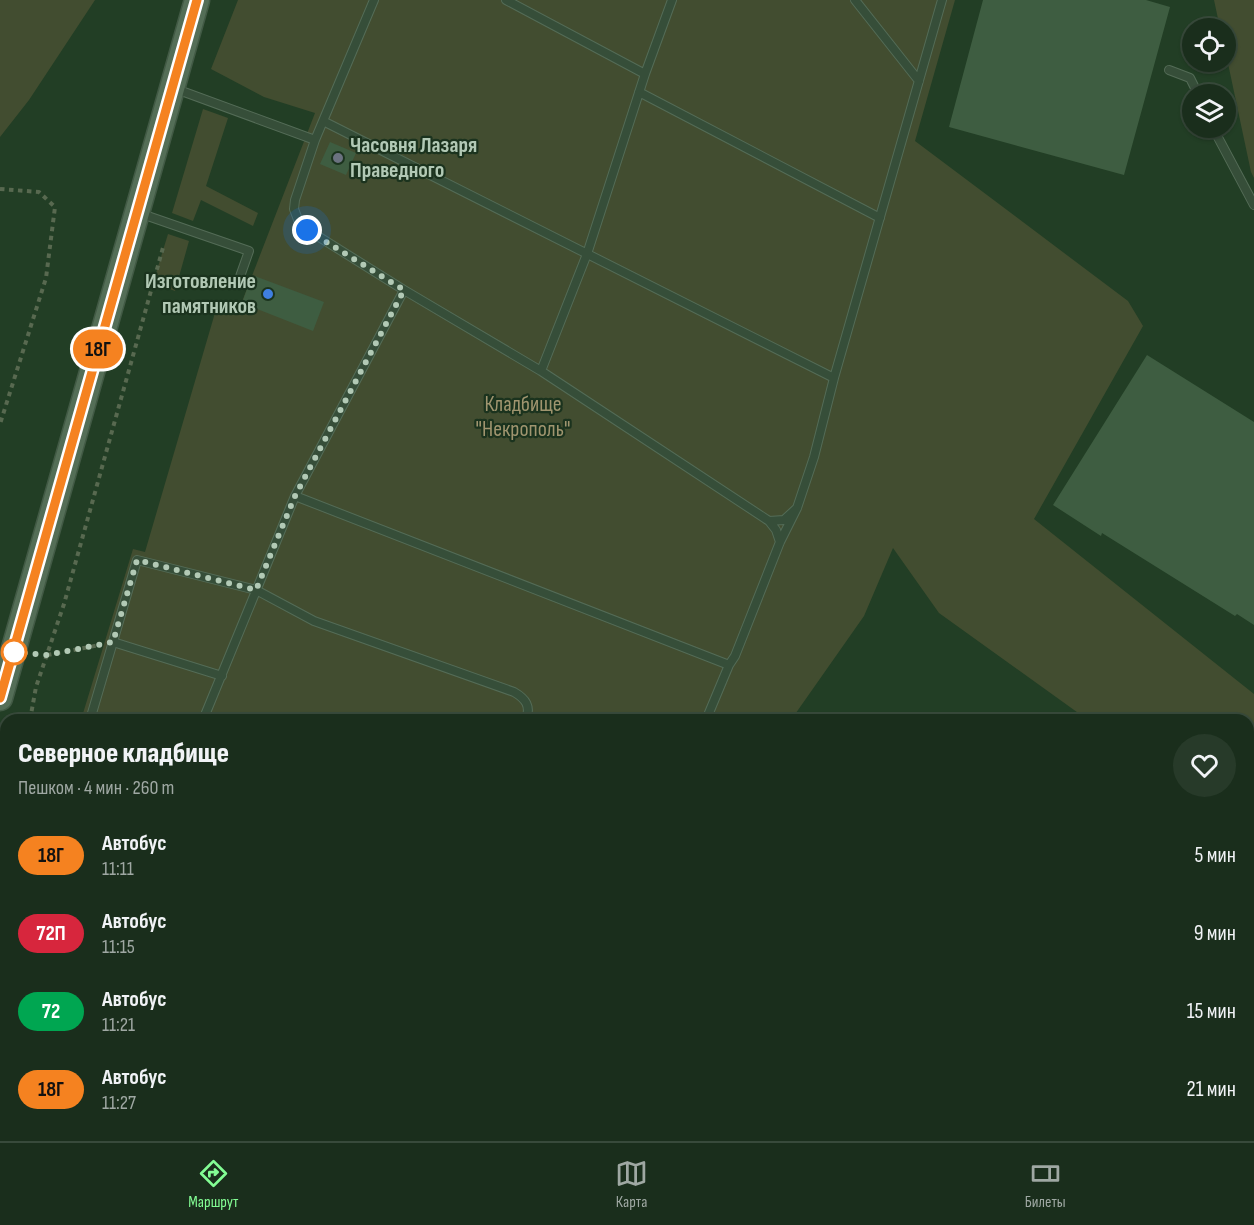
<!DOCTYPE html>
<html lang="ru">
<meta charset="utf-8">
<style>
body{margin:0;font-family:"Sofia Sans Condensed",sans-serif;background:#273a29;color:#f1f3f6;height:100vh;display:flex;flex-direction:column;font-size:22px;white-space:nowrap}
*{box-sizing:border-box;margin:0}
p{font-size:20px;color:#9fa8a3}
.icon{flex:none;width:33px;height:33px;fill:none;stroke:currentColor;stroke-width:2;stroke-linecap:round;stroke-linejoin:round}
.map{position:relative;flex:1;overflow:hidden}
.sheet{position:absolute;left:0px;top:714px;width:1254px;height:428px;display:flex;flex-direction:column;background:#1a2e1c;border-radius:18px 18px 0 0;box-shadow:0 2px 4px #0004,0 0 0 2px #384a3b}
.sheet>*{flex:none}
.badge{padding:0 12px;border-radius:20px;font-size:21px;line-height:39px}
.buttons{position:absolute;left:1182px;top:18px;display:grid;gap:12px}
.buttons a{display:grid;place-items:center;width:54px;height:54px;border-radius:50%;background:#1a2e1c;box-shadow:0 2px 4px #0004,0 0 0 2px #384a3b;font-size:30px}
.you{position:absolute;width:30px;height:30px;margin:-15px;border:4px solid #fff;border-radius:50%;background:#1a73e8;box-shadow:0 0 0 9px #1a73e833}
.map>.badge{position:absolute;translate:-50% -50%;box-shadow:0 0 0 3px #fff}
.round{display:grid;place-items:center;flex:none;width:63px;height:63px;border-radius:32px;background:#273a29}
.overview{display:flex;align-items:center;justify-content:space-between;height:102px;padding:0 18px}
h1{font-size:28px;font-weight:800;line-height:45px}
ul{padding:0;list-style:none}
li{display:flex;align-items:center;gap:18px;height:78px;padding:0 18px}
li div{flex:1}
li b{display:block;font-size:22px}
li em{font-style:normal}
li .badge{min-width:66px;font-weight:700;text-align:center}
.tabs{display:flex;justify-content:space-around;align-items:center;height:84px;border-top:2px solid #384a3b;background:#1a2e1c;font-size:16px;color:#9fa8a3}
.tabs a{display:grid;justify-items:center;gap:3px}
.tabs .current{color:#83fd94}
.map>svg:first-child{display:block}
</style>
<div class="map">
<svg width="1254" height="1141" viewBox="0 0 1254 1141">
<rect width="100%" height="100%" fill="#223e25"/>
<path fill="#424d30" d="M0,0H95L29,100L0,137Z
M238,0H955L915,141L1128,301L1143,326L1034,519L1254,694V840L1248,836V720H1088L939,613L893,548L864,616L791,720H81L133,549L145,552L217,306L238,312L315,113L264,97L211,69Z
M1214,0H1254V178L1251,172L1226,54V28H1220Z
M203,109L228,118L206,186L258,213L253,226L201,200L193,221L172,213Z
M168,234L189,241L175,291L153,283Z
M6,1031V1136H25V1141H0V1056Z"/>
<path fill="#3e5d41" d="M983,0H1146L1170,7L1124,175L949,127Z
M330,142L356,153L346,175L320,164Z
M252,275L324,302L313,331L242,303Z
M1147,355L1254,422V625L1237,614L1235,616L1102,533L1101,536L1053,505Z"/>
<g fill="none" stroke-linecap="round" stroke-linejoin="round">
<g stroke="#546c57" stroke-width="10">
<path id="service" d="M374,0L315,140L295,200L294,209L300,225L404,290L541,371L769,521L784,520L797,508
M506,0L645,74
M855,0L919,81
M1169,70L1190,78L1198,94
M176,89L315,140
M639,92L880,218
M323,121L834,378
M1213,128L1254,205
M139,213L249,251L237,285
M541,371L587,254L645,74L672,0
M295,496L729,665
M769,521L776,530L780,542
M113,642L222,676
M90,720L137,560L256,590L314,621L514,692C526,699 531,706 526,720
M203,720L295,496L404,290
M706,720L729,665L735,656L780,542L797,508L814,457L834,378L942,0"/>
</g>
<g stroke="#425a45" stroke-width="27">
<path id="primary" d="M0,698L197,0"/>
</g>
<path stroke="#586950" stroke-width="4" stroke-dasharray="4.5 4.5" stroke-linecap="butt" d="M0,189L39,192L55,207L46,278L0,424
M47,655L100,645
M30,720L36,687L64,604L164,244
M0,733L6,735
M1248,778L1254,768
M0,826L6,805
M1108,1141L1113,1136"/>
<use href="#service" stroke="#364e39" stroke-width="8"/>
<use href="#primary" stroke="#546e57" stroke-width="24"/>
</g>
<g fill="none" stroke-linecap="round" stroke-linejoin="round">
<g stroke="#fff" stroke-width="14">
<path id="line" d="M0,698L197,0"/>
</g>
<use href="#line" stroke="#f58220" stroke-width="9"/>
<path stroke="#b2c9b5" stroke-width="6" stroke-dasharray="0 10.8" d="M14,652L47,655L113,642L137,560L256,590L295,496L404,290L307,230"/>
</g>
<circle fill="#6b7280" stroke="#1b331e" stroke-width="2" cx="338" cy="158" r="6"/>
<circle fill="#3f7fe0" stroke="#1b331e" stroke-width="2" cx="268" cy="294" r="6"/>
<circle fill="#fff" stroke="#f58220" stroke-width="3" cx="14" cy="652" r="12"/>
<g text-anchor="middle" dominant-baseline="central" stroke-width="4.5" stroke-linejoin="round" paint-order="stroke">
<g font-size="22" font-weight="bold" fill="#b2c9b5" stroke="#1b331e" text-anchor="start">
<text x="350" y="145">Часовня Лазаря<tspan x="350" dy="25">Праведного</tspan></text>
<text x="256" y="281" text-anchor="end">Изготовление<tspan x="256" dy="25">памятников</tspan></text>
</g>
<g font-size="22" fill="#a0956f" stroke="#1b331e">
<text x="523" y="404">Кладбище<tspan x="523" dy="25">"Некрополь"</tspan></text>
</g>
</g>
</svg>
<div class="buttons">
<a><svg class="icon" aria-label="locate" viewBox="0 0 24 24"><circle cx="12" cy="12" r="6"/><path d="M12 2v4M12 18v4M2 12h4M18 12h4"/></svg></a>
<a><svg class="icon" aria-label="layers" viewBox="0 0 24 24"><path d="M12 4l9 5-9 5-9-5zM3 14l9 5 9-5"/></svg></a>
</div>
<div class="you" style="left:307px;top:230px"></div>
<b class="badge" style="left:98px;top:349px;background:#f58220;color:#111">18Г</b>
<section class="sheet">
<div class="overview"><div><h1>Северное кладбище</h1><p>Пешком · 4 мин · 260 m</p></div><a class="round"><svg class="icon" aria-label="heart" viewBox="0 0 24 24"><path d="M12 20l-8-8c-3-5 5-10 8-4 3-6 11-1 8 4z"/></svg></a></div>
<ul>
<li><span class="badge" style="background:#f58220;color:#111">18Г</span><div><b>Автобус</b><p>11:11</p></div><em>5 мин</em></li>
<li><span class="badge" style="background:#d7263d;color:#fff">72П</span><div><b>Автобус</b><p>11:15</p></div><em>9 мин</em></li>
<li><span class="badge" style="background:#00a651;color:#fff">72</span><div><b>Автобус</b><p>11:21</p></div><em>15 мин</em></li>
<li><span class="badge" style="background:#f58220;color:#111">18Г</span><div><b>Автобус</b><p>11:27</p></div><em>21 мин</em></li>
</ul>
</section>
</div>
<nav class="tabs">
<a class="current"><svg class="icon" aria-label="directions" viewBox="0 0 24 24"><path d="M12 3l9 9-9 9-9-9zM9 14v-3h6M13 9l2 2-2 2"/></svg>Маршрут</a>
<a><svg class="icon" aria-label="map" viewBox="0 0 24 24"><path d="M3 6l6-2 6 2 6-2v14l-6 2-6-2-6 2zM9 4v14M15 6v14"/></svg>Карта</a>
<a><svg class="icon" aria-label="tickets" viewBox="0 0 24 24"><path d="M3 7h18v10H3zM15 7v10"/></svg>Билеты</a>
</nav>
